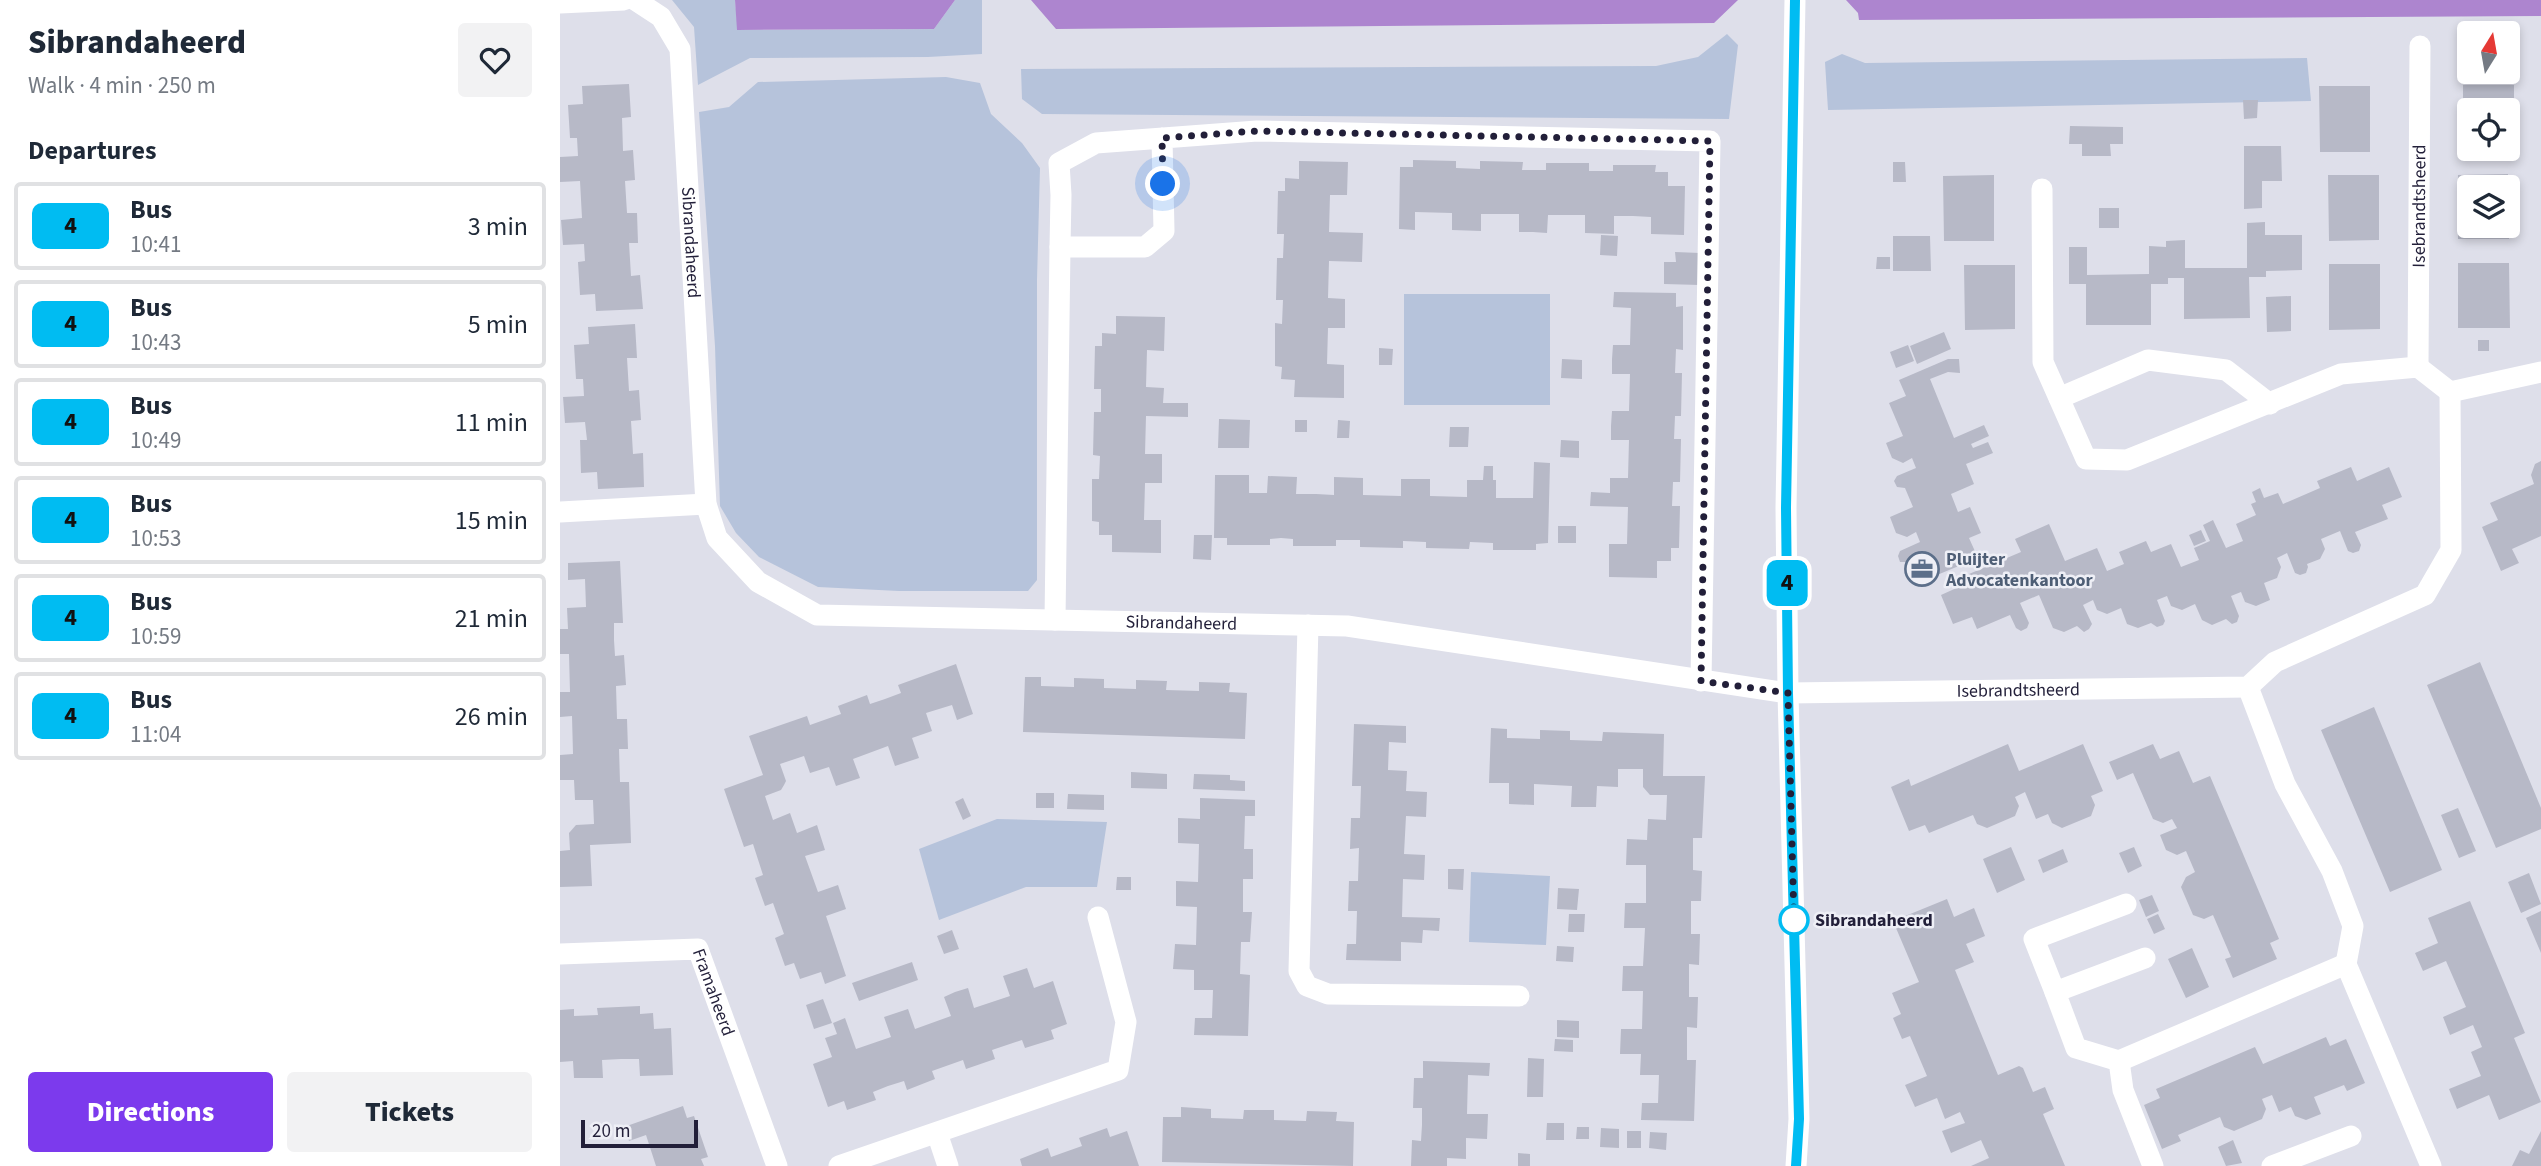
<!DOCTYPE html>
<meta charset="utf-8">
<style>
body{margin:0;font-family:"Source Sans 3",sans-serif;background:#f2f2f3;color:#1f2937;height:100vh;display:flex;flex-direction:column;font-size:26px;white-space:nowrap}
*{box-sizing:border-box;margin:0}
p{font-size:23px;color:#747a83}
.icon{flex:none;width:38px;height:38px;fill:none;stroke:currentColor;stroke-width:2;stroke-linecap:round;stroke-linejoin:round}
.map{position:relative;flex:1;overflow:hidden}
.panel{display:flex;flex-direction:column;background:#fff;width:560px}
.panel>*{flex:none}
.badge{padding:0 14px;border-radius:10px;font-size:24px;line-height:46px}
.needle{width:46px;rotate:11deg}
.controls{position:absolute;left:1897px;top:21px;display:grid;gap:14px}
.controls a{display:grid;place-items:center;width:63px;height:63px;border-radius:7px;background:#fff;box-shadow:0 4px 10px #0003;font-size:35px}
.scale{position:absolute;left:21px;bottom:18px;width:117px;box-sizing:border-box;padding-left:7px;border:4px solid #221f39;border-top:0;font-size:19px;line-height:24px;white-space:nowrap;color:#221f39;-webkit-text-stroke:5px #eeeff6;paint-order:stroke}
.you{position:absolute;width:35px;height:35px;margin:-18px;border:5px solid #fff;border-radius:50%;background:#1a73e8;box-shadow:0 0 0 10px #1a73e833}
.map>.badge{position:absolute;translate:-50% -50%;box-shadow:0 0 0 4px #fff}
h2{padding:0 28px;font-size:26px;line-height:63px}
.round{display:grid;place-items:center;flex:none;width:74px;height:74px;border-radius:7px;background:#f2f2f3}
.overview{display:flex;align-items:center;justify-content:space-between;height:119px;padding:0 28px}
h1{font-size:33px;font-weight:800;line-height:52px}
.action{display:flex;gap:14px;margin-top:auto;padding:14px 28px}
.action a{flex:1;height:80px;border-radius:7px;background:#7c3aed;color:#fff;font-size:28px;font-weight:800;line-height:80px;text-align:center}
.action a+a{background:#f2f2f3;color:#1f2937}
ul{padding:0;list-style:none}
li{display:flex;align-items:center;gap:21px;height:88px;margin:0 14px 10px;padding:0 14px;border:4px solid #e0e1e3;border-radius:7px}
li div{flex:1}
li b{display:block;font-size:26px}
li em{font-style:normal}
li .badge{min-width:77px;font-weight:700;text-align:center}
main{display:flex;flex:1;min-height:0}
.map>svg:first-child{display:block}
</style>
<main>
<section class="panel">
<div class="overview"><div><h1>Sibrandaheerd</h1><p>Walk · 4 min · 250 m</p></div><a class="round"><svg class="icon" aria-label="heart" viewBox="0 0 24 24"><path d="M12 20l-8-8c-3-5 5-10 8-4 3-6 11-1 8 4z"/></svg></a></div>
<h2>Departures</h2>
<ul>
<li><span class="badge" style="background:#00bcf2;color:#111">4</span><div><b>Bus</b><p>10:41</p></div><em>3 min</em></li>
<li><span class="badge" style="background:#00bcf2;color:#111">4</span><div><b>Bus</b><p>10:43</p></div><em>5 min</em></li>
<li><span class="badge" style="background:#00bcf2;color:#111">4</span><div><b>Bus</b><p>10:49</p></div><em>11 min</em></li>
<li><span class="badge" style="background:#00bcf2;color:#111">4</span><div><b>Bus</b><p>10:53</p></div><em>15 min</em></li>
<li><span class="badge" style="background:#00bcf2;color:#111">4</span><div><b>Bus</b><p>10:59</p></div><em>21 min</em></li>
<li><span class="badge" style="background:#00bcf2;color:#111">4</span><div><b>Bus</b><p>11:04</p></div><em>26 min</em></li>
</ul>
<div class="action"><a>Directions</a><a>Tickets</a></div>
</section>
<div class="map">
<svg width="1981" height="1166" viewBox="0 0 1981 1166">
<rect width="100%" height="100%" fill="#dedfea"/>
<path fill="#b6c3db" d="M112,0H175L178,30L374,29L395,0H422V54L368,57L190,58L138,85L134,27Z
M1167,34L1178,45L1169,119L482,114L462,99L461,69L1096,66L1138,57Z
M1282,54L1305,63L1747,58L1751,101L1268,110L1265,62Z
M386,77L420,83L431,114L462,143L480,168L477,280V580L468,591H339L258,587L199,557L176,533L160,506L155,346L139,112L169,107L198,82Z
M844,294H990V405H844Z
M437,819L547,822L537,887H466L379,920L359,849Z
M911,872L990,876L986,945L909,942Z"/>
<path fill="#ad85cf" d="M175,0H395L374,29L177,30Z
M471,0H1200H1178L1154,23L496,29Z
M1286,0H1981V16L1299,20L1298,13Z"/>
<path fill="#b7b9c7" d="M69,84L71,117L62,118L63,151L73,150L75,180L65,181L67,213H77L78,243H69L71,276L80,275L83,309L36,311L35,294L20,295L18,262L25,261L24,244L3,245L1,220L22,218L20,181L0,182V157L18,156L17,138H10L8,105L23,104L22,86Z
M1903,85H1954V150H1948V110H1909V150L1903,151Z
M1759,86H1810V152H1760Z
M1683,100H1698L1697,118L1684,119Z
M1510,126L1563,127V144H1550L1551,156H1522V144H1509Z
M1684,146H1721L1722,181H1702V208L1684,209Z
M853,160L896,161V168L920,169V161L963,162L962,170H986V163H1029V171H1053V165H1096L1095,172H1108V186H1125L1124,235L1091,234V217L1073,216H1054V234L1025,233V215H988L987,233L973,232H959V214H921V231L892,230V213L855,212V230L839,229L840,167H853Z
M739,161L788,162L787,195H770L769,232L803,233L802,262L769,261L768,298L785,299V328H768L767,364L784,365V398L734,397L735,380L721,379L722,367L715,366V323L722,324L723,300H716L717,258H723L724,234H717L718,191H725V178L739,179Z
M1333,162H1345L1346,182H1333Z
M1948,174V187H1909V226H1949V239H1898V175Z
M1434,175V241H1384L1383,176Z
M1768,175H1819V240L1769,241Z
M1539,208H1559V228H1539Z
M1705,222V235H1742V270L1706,271V277H1689L1690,318L1624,319V278H1608V284H1591V325H1526V284H1509V247H1527V275L1589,274V246L1606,247V241L1625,240V268H1687V223Z
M1041,235L1058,236L1057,256L1040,255Z
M1333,236H1370L1371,271H1333Z
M1115,252L1140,253V285L1104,284V262H1116Z
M1317,257H1330V269H1316Z
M1898,263H1949L1950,328H1898Z
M1769,264H1820V329L1769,330Z
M1404,265H1455V329L1405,330Z
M1054,292L1116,293V307L1123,306V350L1116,349L1115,373H1122L1121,416H1115L1114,439H1121L1120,482H1113L1112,506H1120L1119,548H1111V561H1097V578L1049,577V544H1067L1068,507L1030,506L1031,492L1050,493V478H1068L1069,440H1051V426L1052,411H1069L1070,374H1052V359L1053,345H1070L1071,308L1053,307Z
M1731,296V331L1707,332L1706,297Z
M556,316L605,317L604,351L587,350L586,387L604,388L603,403H628V417L586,416L585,454H602V483H585L584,520H601V553L552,552V535H539V522L532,521V479H539L540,456L533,455L534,412H541V389H534L535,346H542V333L556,334Z
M75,324L77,358H67L69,391L79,390L81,420L71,421L72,437L73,454L83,453L84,487L38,489L37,472L21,473L20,440H27L25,422L5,423L3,397L24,396L23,379H16L14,345L29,344L28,327Z
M1384,332L1391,349L1357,364L1350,346Z
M1918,340H1929V351H1918Z
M1348,345L1354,361L1336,368L1330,352Z
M819,348L833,349L832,365H819Z
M1002,359L1022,360V379L1001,378Z
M1388,359H1399L1400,373L1388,372L1370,379L1394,438L1424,425L1429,436L1411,444L1413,448L1428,442L1433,453L1406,464L1414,484L1391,494L1398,512L1410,507L1421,533L1409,538L1418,558L1365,580L1355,576L1349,562H1340L1338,556L1340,551L1360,542L1356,532L1347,537L1336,533L1330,517L1353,507L1345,488L1337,487L1334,481L1337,476L1356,468L1352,458L1343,463L1332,458L1326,443L1343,436L1329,403L1346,396L1339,380Z
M659,419L690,420L689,448H658Z
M735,420H747V432H735Z
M778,420L790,421L789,438H777Z
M890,427H909L908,447H889Z
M1001,440L1019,441V458L1000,457Z
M1981,461V536L1952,549L1959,563L1941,571L1922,527L1938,520L1930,503L1974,484L1971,475L1975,464Z
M974,462L990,463L988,543L976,544V550H933V543L910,542L909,549L866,548V542L843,541V548L800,547V540H776V546H733V539L721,538L710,539V545H667V538H654L655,475H689V493H707L708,476L737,477L736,494H756L774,495V477L803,478V495L841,496V479H870V496L907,497V480H923L924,466H933V480H936V498H973Z
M1791,467L1797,481L1829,467L1842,497L1822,505L1828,519L1795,532L1801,545L1799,551L1793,553L1788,551L1780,531L1761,539L1765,549L1760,559L1747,564L1748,567L1746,573L1740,575L1735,573L1727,553L1717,558L1721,567L1717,578L1704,583L1710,600L1696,606L1685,602L1681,592L1671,596L1679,616L1677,622L1672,624L1666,619L1652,625L1642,620L1635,604L1622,610L1611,606L1607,596L1597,600L1605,621L1603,625L1597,627L1591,623L1578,628L1567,624L1561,608L1547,614L1537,610L1533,600L1523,605L1532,624L1529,629L1524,632L1517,626L1504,632L1493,628L1479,595L1460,603L1469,623L1467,628L1461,631L1456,628L1450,615L1417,629L1412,617L1393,624L1381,595L1412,581L1409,574L1461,552L1455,539L1489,524L1505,561L1537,548L1547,571L1564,564L1559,552L1586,541L1591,552L1611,544L1621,567L1639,560L1634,548L1650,541L1643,525L1653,520L1666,548L1683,541L1676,524L1696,515L1691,504L1696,502L1692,492L1700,488L1704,498L1718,493L1723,504L1760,488L1757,481Z
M998,526H1016V543H998Z
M1641,530L1646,541L1634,546L1629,535Z
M634,535H652L651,560L633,559Z
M60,561L63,623H54V640L55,656L64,655L66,685L56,686L57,719H67L68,749H59L60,782H69L71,843L30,845L32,886L0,887V851L10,850L9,833L16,825L34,824L33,800H15L14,780H0V755L13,754L12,716L0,717V692H10L9,654H0V629H8L7,608L26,607L25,579L8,580V563Z
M1920,662L1981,808V829L1936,848L1867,685Z
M396,664L413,714L397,720L392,705L366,713L372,731L352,738L359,758L335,766L328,746L293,759L300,778L276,786L269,767L250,773L244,756L220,764L226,781L224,785L221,790L205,796L213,820L230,813L237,833L257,825L265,850L245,856L258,892L278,885L286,909L266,916L286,976L265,984L261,972L240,979L234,963L225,966L215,938L224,934L213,903L205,906L195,878L203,875L193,844L184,847L164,789L203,775L189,736L247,716L250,725L281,714L278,706L307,695L310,704L325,699L341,693L338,685Z
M465,677H481V686L514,687V678L544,679V688L576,689V680L607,681L606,690L639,691V682L670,683L669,692L687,693L685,739L463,732Z
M1814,707L1882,870L1830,892L1761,730Z
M794,724L846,726V743L829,742L828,770L847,771L846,791L867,792L866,817L846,816L844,854L865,855L864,880L843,879L842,917L880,918L879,931L863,930L862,943L841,942V961L786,960L787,944H796L797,911H788L789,881H798L799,848L790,849L791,818H800L801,786H792Z
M931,728L947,729V738L980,739V730L1010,731V740L1042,741L1043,732L1104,734L1103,776H1145L1142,838H1133V870L1142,871L1141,901H1131V934H1140L1139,965L1129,964V997H1138L1137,1028L1127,1027V1060H1136L1134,1121L1081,1120L1082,1103H1098L1099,1075H1080L1081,1054H1060L1061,1029H1082L1083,991H1062L1063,966H1083L1085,928H1064L1065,903H1086V865H1066L1067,839L1087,840L1088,819L1106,820L1107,795H1090L1083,787V769H1058V787L1037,786L1036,807H1011L1012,786L974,784V805L949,804V783H929Z
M1448,744L1459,771L1523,744L1543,791L1531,796L1535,805L1531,816L1502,828L1492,823L1488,814L1476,819L1465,792L1455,797L1459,806L1455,816L1427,828L1417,824L1413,815L1369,833L1365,825L1349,831L1331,787L1349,779L1351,786Z
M1593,744L1600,759L1619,751L1633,783L1650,776L1719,939L1710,943L1717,959L1673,978L1665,959L1671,957L1653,915L1644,919L1633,915L1621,887L1626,877L1635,872L1626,851L1617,855L1606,850L1600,835L1617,828L1612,819L1603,823L1593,819L1573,773L1557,780L1549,762Z
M571,772L607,774V789L571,788Z
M634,774L670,775V780L685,781V791L633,789Z
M476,793H494V808H476Z
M508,794L544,795V810L507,809Z
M403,798L411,816L403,820L395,802Z
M640,798L695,800V816H685L684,849H693V879H683V912H692L690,942H681L680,974L690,975L688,1036L634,1035L635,1018H652L653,990H634V970L613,969L615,944L636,945L637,907L616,906V881L638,882L639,844L618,843V818L640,819Z
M1898,808L1916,851L1899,858L1881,815Z
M1451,847L1465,880L1437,893L1423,859Z
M1574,847L1582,866L1568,873L1559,853Z
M1503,849L1508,862L1483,873L1478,860Z
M888,869H904L903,890L888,889Z
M1969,873L1981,904L1961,913L1948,882Z
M557,877H571V890H556Z
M998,888L1019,889L1017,910L997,909Z
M1592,895L1599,911L1586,917L1579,900Z
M1387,899L1394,917L1414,908L1425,936L1406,944L1414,962L1395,970L1438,1075L1459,1066L1463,1068L1473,1092L1485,1087L1494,1109L1483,1114L1505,1166H1411L1429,1158L1421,1140L1391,1153L1382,1131L1405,1123L1400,1112L1385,1119L1377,1098L1355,1107L1345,1085L1367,1076L1350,1036L1342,1039L1333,1018L1341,1014L1332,993L1359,982L1333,921Z
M1910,901L1965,1033L1954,1038L1981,1102L1939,1120L1929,1095L1897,1109L1889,1089L1921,1076L1911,1052L1922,1047L1913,1025L1890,1035L1883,1017L1906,1007L1886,961L1863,971L1855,953L1878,943L1868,918Z
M1981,911V953L1966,918Z
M1009,914H1025L1024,932H1008Z
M1598,914L1605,929L1594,934L1587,919Z
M392,930L399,949L384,954L377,936Z
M997,946L1014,947L1013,962L996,961Z
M1632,948L1649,987L1626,998L1608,959Z
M352,962L358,980L299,1001L292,983Z
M467,968L474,988L493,981L507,1024L491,1030L494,1039L465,1048L462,1040L432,1050L435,1059L406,1069L403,1060L372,1071L375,1079L347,1090L344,1081L328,1086L313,1092L316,1100L287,1110L284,1101L268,1107L253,1064L272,1057L265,1038L277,1034L273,1023L285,1018L296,1049L331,1037L324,1017L348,1009L355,1029L391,1016L384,997L395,992L408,988L414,1008L450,996L443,976Z
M263,999L272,1023L254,1029L246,1005Z
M80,1006V1014L93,1013L94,1029L111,1028L113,1075L80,1076L79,1059H61L42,1060L43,1078H14L13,1061L0,1062V1010L14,1009V1016L38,1015L37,1008Z
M997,1020L1019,1021V1038L997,1037Z
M1766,1037L1770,1046L1786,1039L1805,1083L1787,1091L1784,1085L1754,1097L1761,1114L1746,1120L1735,1116L1731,1107L1719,1112L1712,1095L1702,1099L1706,1109L1702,1119L1674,1131L1664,1127L1660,1117L1618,1135L1621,1141L1602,1149L1584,1105L1600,1098L1596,1089L1695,1047L1703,1064Z
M995,1039L1013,1040V1052L994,1051Z
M968,1058L984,1059L983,1097H967Z
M863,1061L930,1063L929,1076L908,1075L907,1114H928L927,1139L906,1138V1159L887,1158V1166H851L852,1140L861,1141L862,1125V1108H853L854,1078H863Z
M123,1106L127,1118L134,1116L148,1157L141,1159L144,1166H96L86,1135L69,1141L64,1127Z
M621,1107L651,1109V1118L683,1119L684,1110H714V1120L746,1121L747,1111L777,1112L776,1121L794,1122L793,1166L602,1162L603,1117H621Z
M987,1123H1004V1140H986Z
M1017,1127H1029V1139H1016Z
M547,1128L550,1137L567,1131L579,1166H462L460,1159L488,1148L491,1157L522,1146L519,1138Z
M1041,1128L1059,1129V1148L1040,1147Z
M1067,1131H1081V1148H1067Z
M1981,1131V1166H1952L1960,1150L1969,1154Z
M1090,1132L1107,1133L1106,1150L1089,1148Z
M1673,1140L1682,1163L1666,1166L1658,1147Z
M958,1153L970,1154V1166H958Z"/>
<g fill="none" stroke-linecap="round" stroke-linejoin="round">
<g stroke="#fff" stroke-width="21">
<path id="s1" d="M75,0L101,17L120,49L146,504L157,538L198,582L257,615L787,626L1228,693L1688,687L1715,662L1865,595L1891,550L1890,392L1981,372"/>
<path d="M1235,0L1226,508L1228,693L1239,1119L1236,1166"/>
<path d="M0,3L64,0"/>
<path d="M602,138L604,231L585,247H500L501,195L499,163L536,143L697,131L1150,141L1141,681"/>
<path d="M1482,189L1483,362L1526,459L1567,460L1781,374L1858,367L1890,392"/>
<path id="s2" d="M1858,367L1860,46"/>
<path d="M1499,398L1588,360L1666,370L1710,404"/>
<path d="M0,512L146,504"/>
<path d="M495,620L500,247"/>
<path d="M748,625L739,971L747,986L768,994L959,996"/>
<path d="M1688,687L1725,784L1772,871L1793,926L1786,964L1871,1166"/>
<path id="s3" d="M0,954L138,949L217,1166"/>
<path d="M1585,958L1495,992L1516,1048L1559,1061L1563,1090L1593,1166"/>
<path d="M1495,992L1474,939L1566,904"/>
<path d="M1559,1061L1786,964"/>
<path d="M377,1133L388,1166"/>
<path d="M279,1166L558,1070L566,1022L538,917"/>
<path d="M1712,1166L1791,1136"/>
</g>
</g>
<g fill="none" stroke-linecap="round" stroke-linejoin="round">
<g stroke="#fff" stroke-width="16">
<path id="line" d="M1235,0L1226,508L1228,693L1239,1119L1236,1166"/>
</g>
<use href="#line" stroke="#00bcf2" stroke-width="10"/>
<path stroke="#221f39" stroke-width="7" stroke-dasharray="0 12.6" d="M603,184L602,138L697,131L1150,141L1141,681L1228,693L1234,920"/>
</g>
<defs>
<g id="office-ring" transform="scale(1.75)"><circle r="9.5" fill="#eeeff6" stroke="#5c6f8a" stroke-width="1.5"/><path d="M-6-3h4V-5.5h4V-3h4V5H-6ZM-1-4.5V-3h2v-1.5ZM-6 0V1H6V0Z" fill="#5c6f8a"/></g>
</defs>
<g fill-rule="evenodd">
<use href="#office-ring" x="1362" y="569"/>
</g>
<circle fill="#fff" stroke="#00bcf2" stroke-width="3.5" cx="1234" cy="920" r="14"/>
<g text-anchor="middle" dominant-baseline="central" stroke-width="5" stroke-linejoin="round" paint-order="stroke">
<g font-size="18" fill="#221f39" stroke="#eeeff6">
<text stroke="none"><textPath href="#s2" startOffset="161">Isebrandtsheerd</textPath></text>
<text stroke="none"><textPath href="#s1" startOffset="262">Sibrandaheerd</textPath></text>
<text stroke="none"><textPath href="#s1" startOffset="1052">Sibrandaheerd</textPath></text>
<text stroke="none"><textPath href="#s1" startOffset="1894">Isebrandtsheerd</textPath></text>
<text stroke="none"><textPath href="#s3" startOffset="184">Framaheerd</textPath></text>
</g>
<g font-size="18" font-weight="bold" fill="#4e5e75" stroke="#eeeff6" text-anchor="start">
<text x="1386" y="559">Pluijter<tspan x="1386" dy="21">Advocatenkantoor</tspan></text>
</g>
<g font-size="18" font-weight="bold" fill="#221f39" stroke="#eeeff6" text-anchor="start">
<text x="1255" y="920">Sibrandaheerd</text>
</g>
</g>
</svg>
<div class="controls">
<a><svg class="needle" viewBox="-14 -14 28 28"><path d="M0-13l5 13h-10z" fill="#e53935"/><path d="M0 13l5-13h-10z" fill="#747a83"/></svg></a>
<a><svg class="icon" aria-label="locate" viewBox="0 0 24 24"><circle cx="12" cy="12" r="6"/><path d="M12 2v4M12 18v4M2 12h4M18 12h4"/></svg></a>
<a><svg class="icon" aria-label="layers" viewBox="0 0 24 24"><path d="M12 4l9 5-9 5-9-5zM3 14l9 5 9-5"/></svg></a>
</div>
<div class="scale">20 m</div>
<div class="you" style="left:603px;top:184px"></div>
<b class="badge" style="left:1227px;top:583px;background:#00bcf2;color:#111">4</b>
</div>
</main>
